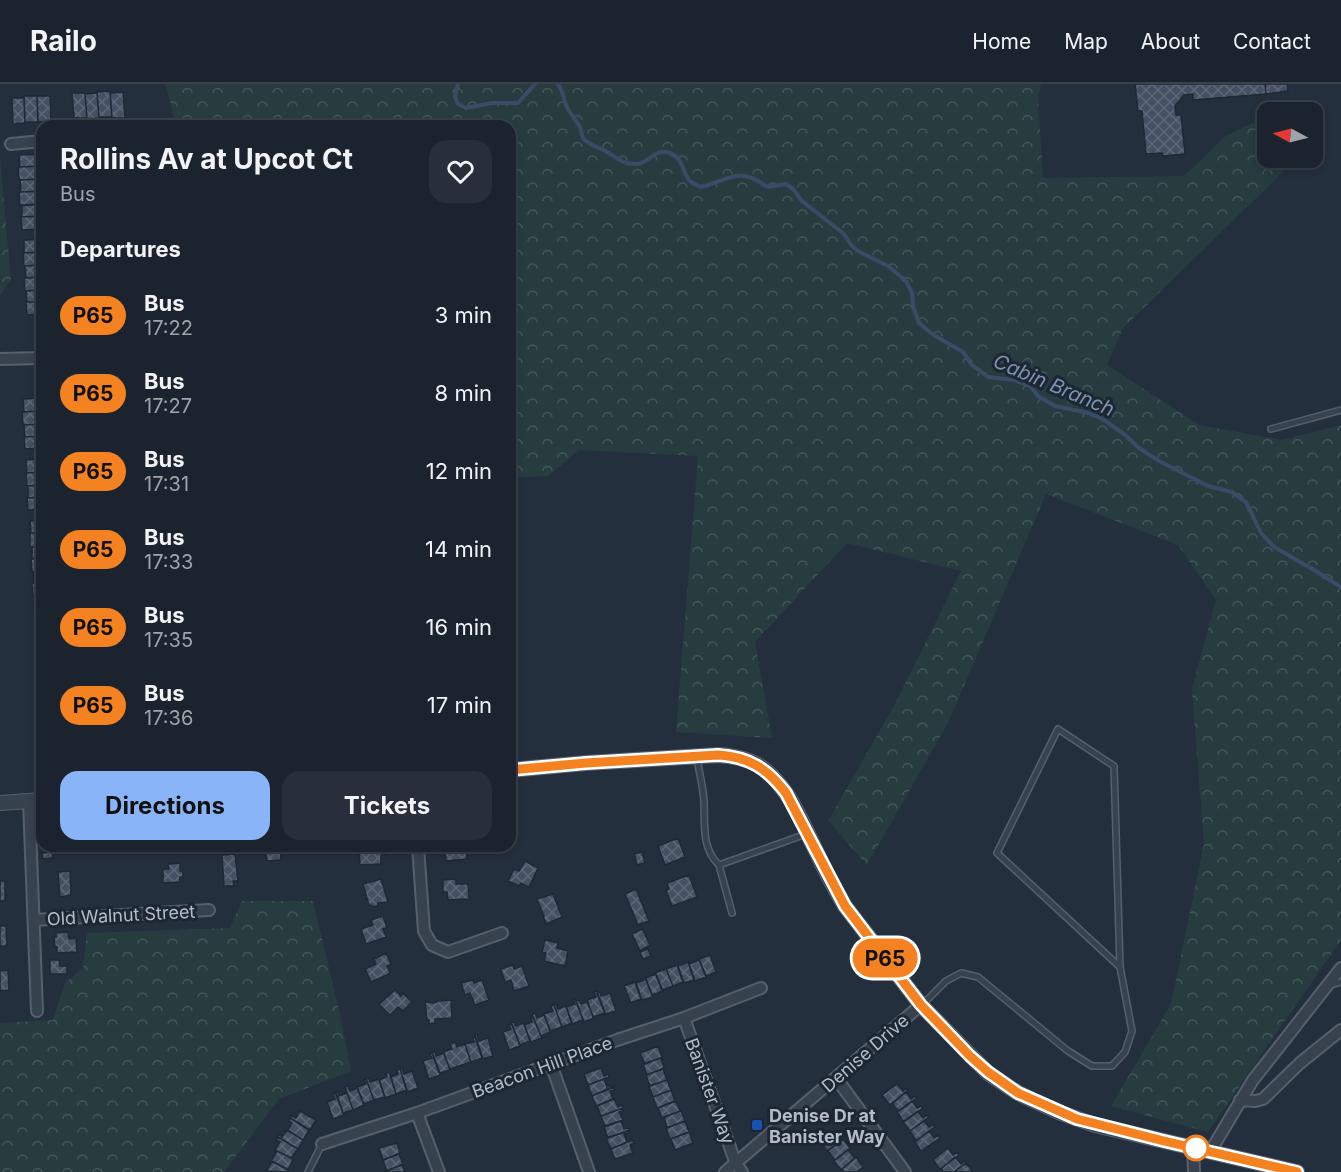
<!DOCTYPE html>
<style>
body{margin:0;font-family:Inter,sans-serif;background:#282f3a;color:#f1f3f6;height:100vh;display:flex;flex-direction:column;font-size:22px;white-space:nowrap}
*{box-sizing:border-box;margin:0}
p{font-size:20px;color:#a0a4aa}
.icon{flex:none;width:33px;height:33px;fill:none;stroke:currentColor;stroke-width:2;stroke-linecap:round;stroke-linejoin:round}
.map{position:relative;flex:1;overflow:hidden}
.panel{position:absolute;left:36px;top:36px;width:480px;height:732px;display:flex;flex-direction:column;background:#1b232e;border-radius:18px;box-shadow:0 3px 9px #0003,0 0 0 2px #39404a}
.panel>*{flex:none}
.badge{padding:0 12px;border-radius:20px;font-size:21px;line-height:39px}
.needle{width:39px;rotate:277deg}
.buttons{position:absolute;left:1257px;top:18px;display:grid;gap:12px}
.buttons a{display:grid;place-items:center;width:66px;height:66px;border-radius:12px;background:#1b232e;box-shadow:0 3px 9px #0003,0 0 0 2px #39404a;font-size:30px}
.map>.badge{position:absolute;translate:-50% -50%;box-shadow:0 0 0 3px #fff}
h2{padding:0 24px;font-size:22px;line-height:54px}
.round{display:grid;place-items:center;flex:none;width:63px;height:63px;border-radius:18px;background:#282f3a}
.head{display:flex;align-items:center;justify-content:space-between;height:102px;padding:0 24px}
h1{font-size:28px;font-weight:700;line-height:45px}
.button{display:flex;gap:12px;margin-top:auto;padding:12px 24px}
.button a{flex:1;height:69px;border-radius:18px;background:#8ab4f8;color:#111;font-size:24px;font-weight:700;line-height:69px;text-align:center}
.button a+a{background:#282f3a;color:#f1f3f6}
ul{padding:0;list-style:none}
li{display:flex;align-items:center;gap:18px;height:78px;padding:0 24px}
li div{flex:1}
li b{display:block;font-size:22px}
li em{font-style:normal}
li .badge{min-width:66px;font-weight:700;text-align:center}
header{display:flex;align-items:center;gap:36px;box-sizing:border-box;height:84px;padding:0 30px;background:#1b232e;border-bottom:2px solid #39404a}
header strong{font-size:28px}
nav{display:flex;gap:33px;margin-inline-start:auto;font-size:21px}
.map>svg:first-child{display:block}
</style>
<header>
<strong>Railo</strong>
<nav><a>Home</a><a>Map</a><a>About</a><a>Contact</a></nav>
</header>
<div class="map">
<svg width="1341" height="1088" viewBox="0 0 1341 1088">
<defs>
<pattern id="forest-crowns" width="20" height="18" patternUnits="userSpaceOnUse" patternTransform="scale(1.5)"><rect width="20" height="18" fill="#263c3f"/><path d="M2 6a3 3 0 1 1 6 0M12 15a3 3 0 1 1 6 0" fill="none" stroke="#435659"/></pattern>
<pattern id="building-cross-hatch" width="8" height="8" patternUnits="userSpaceOnUse" patternTransform="scale(1.5)"><rect width="8" height="8" fill="#455162"/><path d="M0 0l8 8M0 8l8-8" fill="none" stroke="#5d6877"/></pattern>
</defs>
<rect width="100%" height="100%" fill="#242f3e"/>
<path fill="url(#forest-crowns)" d="M164,0H1041L1038,14L1043,94L1184,92L1226,52L1267,32L1268,74H1297L1123,244L1107,281L1199,341L1282,356L1341,341V856L1208,1048L1111,1022L1171,920L1204,760L1192,605L1216,516L1178,461L1046,410L948,639L867,781L828,737L895,620L961,487L847,459L755,558L772,654L676,648L698,372L579,366L548,392L510,394V42H176L167,5Z
M0,74L11,196L0,211Z
M242,817H313L341,935L351,987L279,1015L224,1088H0V939L53,936L65,899L83,884L87,849L230,844Z"/>
<g fill="none" stroke-linecap="round" stroke-linejoin="round">
<path stroke="#394c67" stroke-width="4" d="M458,0L455,13L458,20L466,24L492,19H518L535,0
M558,0C565,10 562,11 566,21C570,30 577,37 581,45C581,47 582,52 583,54C589,62 600,63 607,68C617,74 624,81 637,80C648,80 656,63 670,69C684,74 682,90 691,98C694,100 697,101 700,103C728,97 739,81 767,103L786,100L793,105L802,117L844,150L851,161L858,167L888,182L906,197L912,209L913,222L919,239L932,250L963,268L972,281L988,293L1014,296L1030,302L1038,312L1055,322L1089,329L1104,336L1124,350L1139,364L1159,377L1208,402L1232,408L1246,418L1261,449L1274,463L1314,486L1341,503"/>
</g>
<path fill="url(#building-cross-hatch)" stroke="#1f2835" stroke-width="1.5" d="M1135,0H1265L1266,10L1193,16V10L1184,11L1175,22L1176,31H1181L1185,70L1163,72L1162,69L1146,70L1142,27H1138Z
M1265,0H1287L1288,7L1266,10Z
M110,7L112,34L111,33H99V34L97,8Z
M123,8L125,34H112L110,9Z
M72,9H85L87,35L86,34H74Z
M97,9L99,34L87,35L85,10Z
M24,12H37L38,38H26L25,39Z
M37,12H50L51,37L38,38Z
M12,14H24L25,39L13,40Z
M42,70V82L20,83L19,71Z
M42,82V95L19,96L18,83Z
M42,95V107L21,108L20,96Z
M42,107V120L20,122L19,108Z
M42,120V132L22,133V121Z
M42,132V145L22,146L21,133Z
M42,155V168L24,169V156Z
M42,168V181L24,182L23,169Z
M42,181V193L26,194L25,182Z
M42,193V206L25,207L24,194Z
M42,206V218H27L26,207Z
M27,218H42V230L27,231L26,219Z
M42,314V327L24,328L23,315Z
M42,327V340L23,341L22,328Z
M42,340V352L25,353L24,341Z
M42,352V364L25,365L24,353Z
M42,375V388L27,389L26,376Z
M42,388V401L27,402L26,389Z
M42,401V413L28,414V402Z
M42,413V425L28,426L27,414Z
M42,436V449H31L30,437Z
M30,449H42V462L30,463Z
M42,462V474L32,475V463Z
M42,474V487L32,488L31,475Z
M42,487V499H34L33,488Z
M32,499H42V511L33,512Z
M34,522H42V536H35Z
M36,536H42V547L37,548Z
M42,547V561H36V548Z
M37,573H42V586H37Z
M678,754L685,773L665,781L658,762Z
M280,762L281,776L267,777L265,763Z
M371,762H384L385,771H381V780L360,781L359,766H371Z
M441,762H466L467,775L446,777L445,768L441,769Z
M52,768L53,774L43,775L42,769Z
M642,768L645,779L637,781L634,770Z
M235,770L238,797H233L234,802H224L222,771Z
M525,777L538,784L529,803L521,799L519,802L508,797L514,785L519,787Z
M180,779V787H183V793H180V798L163,799V785H169L168,780Z
M70,787L71,811L60,813L58,788Z
M689,791L697,813L672,822L666,806L669,805L667,799Z
M381,795L388,818L378,819L377,822L374,823L371,821L369,822L363,800Z
M456,795V800H468L469,815L448,816L447,808H443V796Z
M0,797H5V817H0Z
M636,805L649,837L638,841L625,810Z
M553,810L562,833L546,840L543,832H544L537,815Z
M383,832L387,844L383,845L386,853L366,860L361,845L373,841L371,836Z
M0,842H6L7,862H0Z
M640,846H643L650,861L640,867L632,850Z
M68,848L69,855L76,854L77,868L57,869V863H55L54,853H56V849Z
M545,856L558,859L557,864L568,867L565,882L544,877L546,869L542,868Z
M648,865L651,872L643,875L640,868Z
M386,869L391,880L387,882L390,888L389,890L371,898L365,885L376,880L374,875Z
M710,871L716,888L706,892L699,875Z
M50,876H59L60,882H67V890H50Z
M699,876L706,893L695,897L689,880Z
M688,878L694,896L684,899L678,882Z
M513,881L514,885L522,882L529,902L514,907L511,896L505,898L501,885Z
M677,881L683,898L673,902L666,885Z
M666,885L673,902L662,906L655,889Z
M8,886L9,906L0,907V887Z
M656,890L663,907L652,911L645,894Z
M646,895L653,913L642,916L636,899Z
M473,896L474,899L482,896L489,916L475,921L470,909L465,911L461,899Z
M635,898L641,915L631,919L624,902Z
M395,906L401,912L403,909L412,918L403,927L398,923L390,931L379,920Z
M597,907L605,929L593,933L587,916L596,913L594,908Z
M600,908L601,912L610,909L616,927L605,930L597,909Z
M575,915L583,936L572,940L566,923L575,920L573,916Z
M451,916L452,934L435,935V939L429,940V936H427L425,918L434,919L437,918V917Z
M579,916L581,920L587,918L594,934L584,938L576,917Z
M556,920L558,925L566,922L572,939L562,943L554,921Z
M554,921L562,943L550,947L544,930L553,927L551,922Z
M535,929L537,934L544,931L551,948L541,952L532,931Z
M531,933H533L542,954L531,958L524,941L532,938Z
M514,938L516,942L524,939L530,957L520,961L511,939Z
M512,940L520,962L509,966L503,948L511,945L509,941Z
M477,950L479,957L488,954L493,972L483,975L475,951Z
M475,953L482,974L471,978L465,960L474,958L473,954Z
M455,958L457,963L465,960L471,978L450,985L443,968L452,965L450,960Z
M658,962L662,973L645,980L640,969Z
M432,968H435L436,972L444,969L450,986L440,989Z
M432,969L440,991L429,995L423,977L432,974L430,970Z
M661,974L664,984L647,991L643,980Z
M402,984L404,990L412,987L418,1004L407,1008L400,985Z
M601,984L604,992L608,990L609,993L588,1001L584,990Z
M400,985L407,1006L396,1010L391,993L398,990L397,986Z
M663,985L667,996L650,1002L646,991Z
M389,988L396,1010L385,1014L379,996L387,993L386,989Z
M369,994L370,998L379,995L385,1013L374,1016L366,995Z
M366,995L374,1016L364,1020L357,1003L366,1000L364,996Z
M604,995L607,1003L611,1001L612,1003L592,1012L588,1001Z
M667,996L671,1006L653,1013L649,1002Z
M897,1000L903,1007L906,1004L908,1006L890,1021L882,1011Z
M348,1002L350,1007L357,1004L364,1021L353,1026L345,1003Z
M614,1003L615,1006L610,1007L613,1015L596,1022L592,1012Z
M671,1006L675,1017L657,1024L653,1013Z
M335,1008H338L339,1012L347,1009L353,1026L343,1029Z
M906,1008L911,1015L915,1012L917,1014L899,1027L893,1021L894,1020L893,1019Z
M336,1009L344,1031L333,1035L327,1018L335,1015L333,1010Z
M614,1015L618,1023L622,1021L623,1024L601,1032L597,1022Z
M676,1017L680,1027L662,1034L658,1024Z
M912,1017L917,1024L921,1022L923,1024L904,1038L897,1028Z
M623,1024V1027L619,1028L623,1036L605,1042L601,1032Z
M300,1027L316,1036L310,1046L290,1034L291,1031L296,1034Z
M681,1027L685,1037L667,1044L664,1033Z
M918,1027L923,1034L927,1031L929,1033L910,1047L903,1038Z
M290,1034L309,1046L303,1056L288,1046L292,1039L288,1037Z
M621,1037L624,1045L629,1044L630,1046L608,1054L604,1043Z
M685,1037L689,1048L670,1055L666,1044Z
M924,1037L929,1043L933,1040L935,1043L917,1056L915,1055L910,1047Z
M287,1046L303,1056L298,1065L278,1053L279,1051L282,1053Z
M628,1047L629,1049L624,1050L627,1058L611,1065L606,1054Z
M835,1047L842,1056L827,1067L821,1058Z
M929,1047L934,1054L938,1051L940,1054L921,1067L915,1058Z
M689,1048L693,1059L675,1066L671,1055Z
M278,1053L298,1065L291,1074L275,1066L280,1058L276,1056Z
M843,1055L850,1064L835,1076L828,1067Z
M632,1056L634,1059L630,1061L633,1069L615,1075L611,1065Z
M397,1059L400,1069L383,1076L379,1064Z
M948,1064L953,1071L957,1068L959,1071L940,1085L933,1076Z
M848,1066L855,1074L841,1086L834,1077Z
M277,1067L293,1075L288,1086L271,1077Z
M399,1070L403,1080L387,1087L383,1076Z
M856,1073L863,1083L856,1088H844L842,1085Z
M955,1073L961,1080L964,1077L966,1079L954,1088H943L942,1084Z
M272,1077L289,1086L287,1088L267,1087Z
M966,1079L973,1088H954Z
M402,1081L405,1088H386L385,1087Z"/>
<g fill="none" stroke-linecap="round" stroke-linejoin="round">
<g stroke="#565f6c" stroke-width="8">
<path id="service" d="M1271,345L1341,326
M697,674C699,688 703,702 704,717C705,739 701,764 719,781
M732,829L719,781L806,750
M1330,901L1341,898
M923,920L946,897L961,889L978,893L1068,967L1092,982H1112L1125,968L1132,947L1120,883L997,769L1058,645L1114,682L1120,883
M308,1088L322,1060"/>
</g>
<g stroke="#565f6c" stroke-width="14">
<path id="minor" d="M11,60L42,57
M0,275L42,274
M29,717L37,927
M418,762L424,847L432,861L448,868L502,849
M34,836L209,826
M684,934L736,1080L742,1088
M551,980L589,1088
M836,994L905,1088
M1240,1016L1255,1017L1263,1015L1300,979L1341,946
M417,1029L439,1088
M322,1060L417,1029L617,956L684,934L761,904
M1193,1063L1194,1088
M1210,1068L1253,996L1341,884
M725,1088L921,921"/>
</g>
<g stroke="#565f6c" stroke-width="16">
<path id="tertiary" d="M510,686L586,679L718,671C732,672 746,674 758,681C788,700 802,738 817,769C825,787 835,805 845,822L921,921L988,989L1018,1009L1061,1029L1095,1041L1297,1088
M0,719L42,716"/>
</g>
<use href="#service" stroke="#38414e" stroke-width="5"/>
<use href="#minor" stroke="#38414e" stroke-width="10"/>
<use href="#tertiary" stroke="#38414e" stroke-width="14"/>
</g>
<g fill="none" stroke-linecap="round" stroke-linejoin="round">
<g stroke="#fff" stroke-width="14">
<path id="line" d="M510,686L586,679L718,671C749,673 767,684 786,709L845,822L921,921L970,972L988,988L1018,1009L1077,1035L1164,1057L1297,1088"/>
</g>
<use href="#line" stroke="#f58220" stroke-width="9"/>
</g>
<rect fill="#1a4fb4" stroke="#1d2633" stroke-width="2" x="751" y="1035" width="12" height="12" rx="3"/>
<circle fill="#fff" stroke="#f58220" stroke-width="3" cx="1196" cy="1064" r="12"/>
<g text-anchor="middle" dominant-baseline="central" stroke-width="6" stroke-linejoin="round" paint-order="stroke">
<g font-size="18" fill="#b4bcc9" stroke="#1d2633">
<text transform="translate(121 831) rotate(-3)">Old Walnut Street</text>
<text transform="translate(865 969) rotate(-41)">Denise Drive</text>
<text transform="translate(542 983) rotate(-20)">Beacon Hill Place</text>
<text transform="translate(710 1007) rotate(70)">Banister Way</text>
</g>
<g font-size="18" font-weight="bold" fill="#b4bcc9" stroke="#1d2633" text-anchor="start">
<text x="769" y="1031">Denise Dr at<tspan x="769" dy="21">Banister Way</tspan></text>
</g>
<g font-size="20" font-style="italic" fill="#7c92b1" stroke="#1d2633">
<text transform="translate(1054 301) rotate(23)">Cabin Branch</text>
</g>
</g>
</svg>
<div class="buttons">
<a><svg class="needle" viewBox="-14 -14 28 28"><path d="M0-13l5 13h-10z" fill="#e53935"/><path d="M0 13l5-13h-10z" fill="#a0a4aa"/></svg></a>
</div>
<b class="badge" style="left:885px;top:874px;background:#f58220;color:#111">P65</b>
<section class="panel">
<div class="head"><div><h1>Rollins Av at Upcot Ct</h1><p>Bus</p></div><a class="round"><svg class="icon" aria-label="heart" viewBox="0 0 24 24"><path d="M12 20l-8-8c-3-5 5-10 8-4 3-6 11-1 8 4z"/></svg></a></div>
<h2>Departures</h2>
<ul>
<li><span class="badge" style="background:#f58220;color:#111">P65</span><div><b>Bus</b><p>17:22</p></div><em>3 min</em></li>
<li><span class="badge" style="background:#f58220;color:#111">P65</span><div><b>Bus</b><p>17:27</p></div><em>8 min</em></li>
<li><span class="badge" style="background:#f58220;color:#111">P65</span><div><b>Bus</b><p>17:31</p></div><em>12 min</em></li>
<li><span class="badge" style="background:#f58220;color:#111">P65</span><div><b>Bus</b><p>17:33</p></div><em>14 min</em></li>
<li><span class="badge" style="background:#f58220;color:#111">P65</span><div><b>Bus</b><p>17:35</p></div><em>16 min</em></li>
<li><span class="badge" style="background:#f58220;color:#111">P65</span><div><b>Bus</b><p>17:36</p></div><em>17 min</em></li>
</ul>
<div class="button"><a>Directions</a><a>Tickets</a></div>
</section>
</div>
